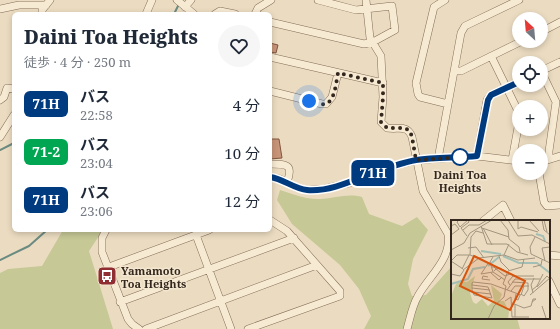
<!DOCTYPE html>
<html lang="ja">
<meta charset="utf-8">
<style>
body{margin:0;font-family:"Noto Serif","Noto Sans JP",serif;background:#f6f6f7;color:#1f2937;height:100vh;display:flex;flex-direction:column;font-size:15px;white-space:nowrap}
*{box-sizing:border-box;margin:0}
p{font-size:13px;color:#747a83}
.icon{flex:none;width:22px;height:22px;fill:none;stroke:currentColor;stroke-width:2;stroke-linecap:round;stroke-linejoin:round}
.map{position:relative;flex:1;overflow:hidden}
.details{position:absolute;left:12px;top:12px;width:260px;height:220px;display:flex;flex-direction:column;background:#fff;border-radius:6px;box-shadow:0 2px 6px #0003}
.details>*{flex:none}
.badge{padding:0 8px;border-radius:6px;font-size:14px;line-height:26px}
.needle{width:26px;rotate:334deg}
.fabs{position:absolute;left:512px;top:12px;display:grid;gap:8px}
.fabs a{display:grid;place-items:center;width:36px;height:36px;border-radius:50%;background:#fff;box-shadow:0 2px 6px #0003;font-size:20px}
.you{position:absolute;width:20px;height:20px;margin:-10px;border:3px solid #fff;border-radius:50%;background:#1a73e8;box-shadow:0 0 0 6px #1a73e833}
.map>.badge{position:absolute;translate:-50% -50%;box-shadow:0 0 0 2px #fff}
.round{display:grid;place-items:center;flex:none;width:42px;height:42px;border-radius:21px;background:#f6f6f7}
.overview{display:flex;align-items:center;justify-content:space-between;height:68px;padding:0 12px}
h1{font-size:19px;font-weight:800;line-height:30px}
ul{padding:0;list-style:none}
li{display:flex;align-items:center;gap:12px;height:48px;padding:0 12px}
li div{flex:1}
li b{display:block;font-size:15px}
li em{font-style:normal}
li .badge{min-width:44px;font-weight:700;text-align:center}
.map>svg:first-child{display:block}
</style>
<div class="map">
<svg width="560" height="329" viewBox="0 0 560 329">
<rect width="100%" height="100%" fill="#ebdcc1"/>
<path fill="#c6c896" d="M280,190C293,194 307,200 321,199C335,198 348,193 362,197L369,214L402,226L417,217L428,230L413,259L408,284L412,296L426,295L451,267L452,318H517L520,329H364L371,316L359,289L340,265L292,224L277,200Z
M63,230H103L89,251L113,329H0V273L8,269L42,266Z"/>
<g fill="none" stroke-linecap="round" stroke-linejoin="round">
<path stroke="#6b8b81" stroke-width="2" d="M174,14L179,4
M0,150L14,143
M0,260L29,246L47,230"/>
</g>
<path fill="#c89578" stroke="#815641" d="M270,43L278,45L276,53L270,52Z
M270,139H279L282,158L270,159Z"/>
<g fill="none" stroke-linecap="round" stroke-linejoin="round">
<g stroke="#846d59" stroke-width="8">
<path id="minor" d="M177,0L194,14
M366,0L370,38L381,56L383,97L381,122L387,128C399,130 407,124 412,137L423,191L448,234C452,259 429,276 418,296C412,306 410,319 407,329
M445,0L434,7L416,83L418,94L420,97L448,104
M185,7L191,0
M0,9L19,5H46
M42,14V10L50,0
M146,14L152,0
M215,14L220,11L235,14
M255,14L258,8L271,0
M270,22L364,44L373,42L395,30L392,6L356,10L318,0
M541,32L560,22
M491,56L519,113
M270,57L383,83
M454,71H461L522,41
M541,71L556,102L549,151V159
M541,71L560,62
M270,91L322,104H326L332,97L338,73
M0,100L4,97L7,88L14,89
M0,137L14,115
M477,156L487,100L491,95L519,82
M438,159L461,33L465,26L519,0
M512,160L519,122
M541,162L560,156
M270,164C286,164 294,164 287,182
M539,173L544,202L547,206L560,205
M270,177L280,179L295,187L307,190L324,189L349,183L383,169L417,160L477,156L519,161
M483,221L503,205L511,221
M106,230L102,238V252L128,319L132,324L139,329
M196,235L231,329
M549,255L560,256
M109,267L209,230
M549,281L560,304
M120,302L294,238
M146,329L317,265
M248,329L340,296V291L287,231L270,220"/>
</g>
<use href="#minor" stroke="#f7ead3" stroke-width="7"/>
</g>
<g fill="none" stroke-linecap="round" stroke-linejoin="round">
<g stroke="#fff" stroke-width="9">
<path id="line" d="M270,177C284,179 294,189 307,190C334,192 359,177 383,169C394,166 405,162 416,160C435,157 457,158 477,156L488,100L491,95L519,82"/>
</g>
<use href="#line" stroke="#003b80" stroke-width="6"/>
<path stroke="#34271d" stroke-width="4" stroke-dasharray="0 7.2" d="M309,101C313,102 320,105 325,104C335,102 336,82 338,73L383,83V97L381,122L387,128H405L410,131L412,137L416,160L464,157H460"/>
</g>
<defs>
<g id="bus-square" transform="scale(1)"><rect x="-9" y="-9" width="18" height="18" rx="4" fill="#8f2d33" stroke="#f3e7d0"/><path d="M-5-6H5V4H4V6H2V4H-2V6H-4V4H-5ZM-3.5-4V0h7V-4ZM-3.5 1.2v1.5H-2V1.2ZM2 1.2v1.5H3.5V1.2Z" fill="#fff"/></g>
</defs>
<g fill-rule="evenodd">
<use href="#bus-square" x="107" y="276"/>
</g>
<circle fill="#fff" stroke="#003b80" stroke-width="2" cx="460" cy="157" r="8"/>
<g text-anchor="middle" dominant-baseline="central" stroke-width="3" stroke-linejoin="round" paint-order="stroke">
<g font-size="11" font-weight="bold" fill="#34271d" stroke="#f3e7d0">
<text x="460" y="174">Daini Toa<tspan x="460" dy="13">Heights</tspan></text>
</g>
<g font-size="11" font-weight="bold" fill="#34271d" stroke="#f3e7d0" text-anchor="start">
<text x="121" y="270">Yamamoto<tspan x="121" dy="13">Toa Heights</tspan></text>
</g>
</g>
<g transform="translate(451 220)">
<rect width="99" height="99" fill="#ebdcc1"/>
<path d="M24,56L19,73L22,82L25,84L31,79L37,86L43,81L40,65L51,74L48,81H53L58,92L57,99H0V76L5,64L9,61L16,62Z" fill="#c6c896"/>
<path fill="none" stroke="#a3beb4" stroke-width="2" d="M85,14L92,16L94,21M30,31L50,34M52,36L68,43H86L99,53M37,46L48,37M0,64L17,59L22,49L34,47"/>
<path fill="none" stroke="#a2947f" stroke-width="1" d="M8,0L6,2L9,7L17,0M49,0L57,10L58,19L68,27L69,32M57,0L67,16L81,15L99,24M67,0V9L70,7L87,12M78,0L88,11M91,0L93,10L99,15M93,0L96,12M0,6L4,4L8,9L0,15M30,6L36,24H56L66,32L77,35M31,8L58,17M32,8L41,25M12,10L18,5H28L36,0M16,16L10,8L18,2L17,0M84,17L79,27L80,34L99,43M17,28L25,27L33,38M0,30L13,23L19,13L41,0M19,35L20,17L25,11L32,13M53,35L58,24M48,36L50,42L58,50M42,37L39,42L42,52L54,60M0,41L6,35H19L27,38M0,41L12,49M94,41L91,28L99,27M38,42L30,54L42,52M41,47H43L45,49L54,56L59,54L49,48L45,49L43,51M82,47L90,45L91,40M11,49L18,35M12,50L28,38L53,35L67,40L84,38M40,53L48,60L51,57M0,54L9,56L13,50M37,57L32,56L31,59L39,60M61,62L77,63V70L73,76L70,74M21,65L37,67L41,78L23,75L21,70V63L22,62L40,64L70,75L73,66M59,65L57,62L62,56H83M86,67L96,56L99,59M21,68L39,70M56,70L64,59H89M81,70L86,66L92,54M60,71L64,66H78M22,72L40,74M82,73L80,65L83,58M65,74L64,79L67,80L69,75M79,75L99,58M54,81L60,77L61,97H78M61,83L73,88L80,86L82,79H85L81,82M64,84V97M91,86L95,98M37,99L43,86L53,77L55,66L52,64L57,51L71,47L73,39"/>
<path fill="#d6540e" fill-opacity="0.15" stroke="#d6540e" stroke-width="2" d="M23,36L74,61L59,90L9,66Z"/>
<rect width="99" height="99" fill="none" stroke="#34271d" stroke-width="2"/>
</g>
</svg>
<div class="fabs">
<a><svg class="needle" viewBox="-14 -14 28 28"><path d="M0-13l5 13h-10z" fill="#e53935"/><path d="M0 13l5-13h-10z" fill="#747a83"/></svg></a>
<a><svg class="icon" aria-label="locate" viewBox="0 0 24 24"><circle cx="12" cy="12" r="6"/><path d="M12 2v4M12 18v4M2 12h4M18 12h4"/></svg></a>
<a>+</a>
<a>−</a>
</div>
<div class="you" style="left:309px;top:101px"></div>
<b class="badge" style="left:373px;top:173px;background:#003b80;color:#fff">71H</b>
<section class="details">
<div class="overview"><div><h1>Daini Toa Heights</h1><p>徒歩 · 4 分 · 250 m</p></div><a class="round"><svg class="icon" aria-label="heart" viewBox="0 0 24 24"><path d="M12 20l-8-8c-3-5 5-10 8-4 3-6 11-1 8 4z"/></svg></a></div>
<ul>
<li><span class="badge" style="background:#003b80;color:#fff">71H</span><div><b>バス</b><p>22:58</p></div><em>4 分</em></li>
<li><span class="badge" style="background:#00a651;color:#fff">71-2</span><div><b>バス</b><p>23:04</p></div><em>10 分</em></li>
<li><span class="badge" style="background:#003b80;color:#fff">71H</span><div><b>バス</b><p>23:06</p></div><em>12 分</em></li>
</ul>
</section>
</div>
